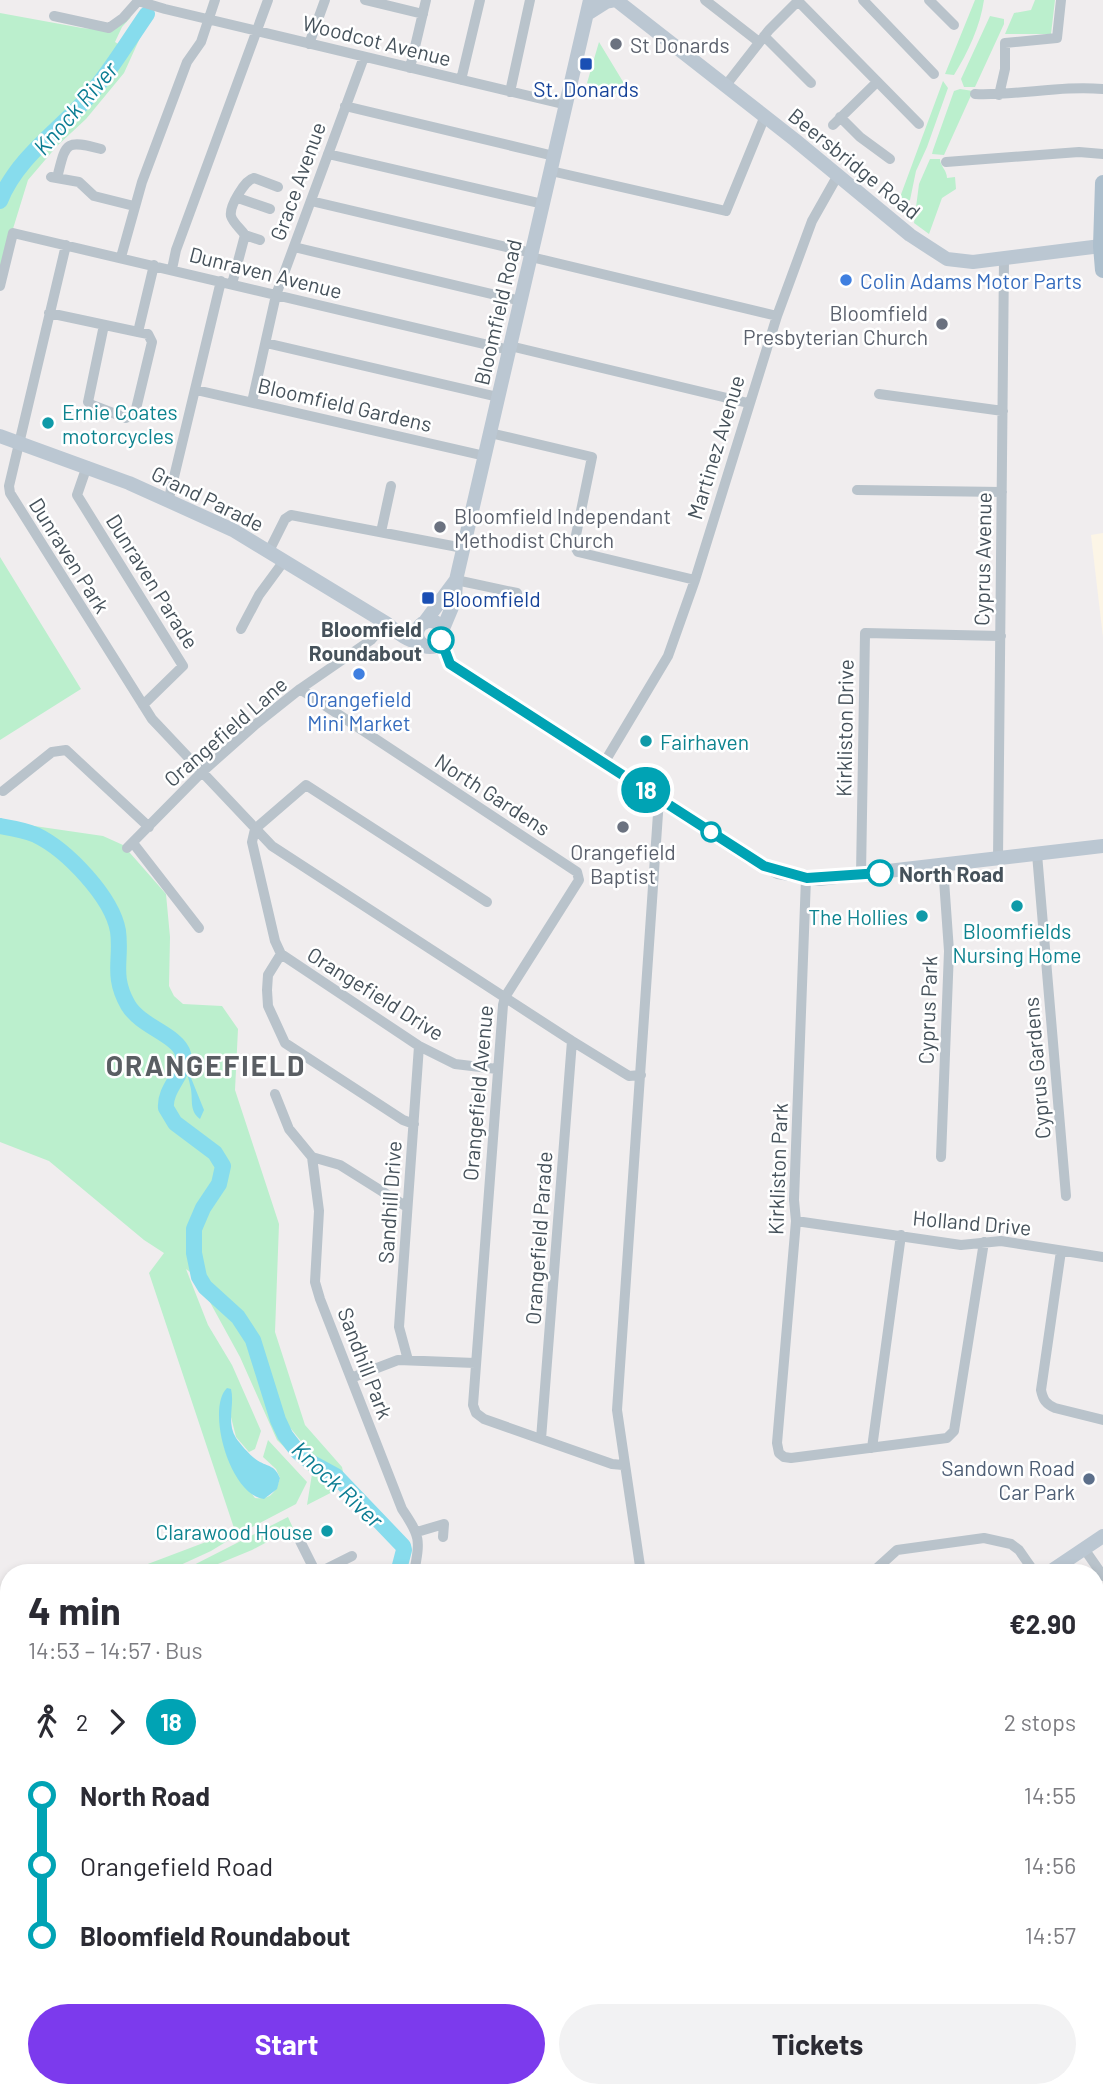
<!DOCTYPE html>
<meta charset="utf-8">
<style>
body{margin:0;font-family:Barlow,sans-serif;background:#f2f2f3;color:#2b2b33;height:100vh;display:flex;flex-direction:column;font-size:26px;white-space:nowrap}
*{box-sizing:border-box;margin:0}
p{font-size:23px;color:#7c7c81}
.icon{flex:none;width:38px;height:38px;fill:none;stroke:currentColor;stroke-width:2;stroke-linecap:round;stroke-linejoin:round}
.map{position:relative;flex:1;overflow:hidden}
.drawer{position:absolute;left:0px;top:1564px;width:1104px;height:534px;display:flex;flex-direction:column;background:#fff;border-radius:28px 28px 0 0;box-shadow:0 4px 10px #0003}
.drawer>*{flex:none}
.badge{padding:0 14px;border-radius:23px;font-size:24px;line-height:46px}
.map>.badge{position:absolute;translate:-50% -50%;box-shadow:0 0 0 4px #fff}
.legs{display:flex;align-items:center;gap:10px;height:77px;padding:0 28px;font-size:23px}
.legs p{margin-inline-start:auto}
.overview{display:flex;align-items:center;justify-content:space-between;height:119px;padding:0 28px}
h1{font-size:38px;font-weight:700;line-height:52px}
.button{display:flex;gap:14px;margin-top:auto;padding:14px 28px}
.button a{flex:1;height:80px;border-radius:42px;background:#7c3aed;color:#fff;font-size:28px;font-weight:700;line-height:80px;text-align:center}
.button a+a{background:#f2f2f3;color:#2b2b33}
ul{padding:0 28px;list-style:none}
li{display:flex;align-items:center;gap:24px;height:70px;font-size:26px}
li i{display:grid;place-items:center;width:10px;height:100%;margin:0 9px;background:currentColor}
li i::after{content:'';width:18px;height:18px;margin:-9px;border:5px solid;border-radius:50%;background:#fff}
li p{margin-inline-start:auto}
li:first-child i{background:linear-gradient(#0000 50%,currentColor 0)}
li:last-child i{background:linear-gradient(currentColor 50%,#0000 0)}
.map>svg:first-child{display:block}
</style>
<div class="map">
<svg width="1103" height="2098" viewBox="0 0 1103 2098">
<rect width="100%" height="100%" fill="#f0edee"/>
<path fill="#fcf5e6" d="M1103,533V637L1091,535Z"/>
<path fill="#e1dee0" d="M9,1853V1929L0,1926V1865Z
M1103,1874V1970H1101L1098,1925L1100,1877Z"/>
<path fill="#bbefcd" d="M975,0H984C980,27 968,52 954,75L945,74Z
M1035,0H1055L1051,34H1005L1014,13L1031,10Z
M0,13L82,28L104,30L131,17L122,27L115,42L123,47L139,13L150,16L124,73L86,119L57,146L28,180L0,271Z
M990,16L1004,19V24L975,87H964L961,79Z
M599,42L625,85L619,92L609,98L587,83Z
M943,81L948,88L927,147L916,171L910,200L896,208Z
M960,89L973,91L944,155L932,154L933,150L954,91Z
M930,159H940C940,166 947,170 947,178L955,177L956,189L942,198L929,234L914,223L919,184Z
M0,557L81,689L0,740Z
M0,821L103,836L123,845L166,894L170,937L169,986L174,996L183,1004L222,1006L238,1029L235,1090L279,1224L275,1332L305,1425L342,1467L345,1481L317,1461L288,1425L250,1327L231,1302L186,1269L208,1325L232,1365L261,1431L255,1449L249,1452L236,1437L230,1413H219C224,1458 228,1463 255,1498C271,1500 276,1492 280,1478L276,1469L263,1457L268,1440L307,1482L296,1504L237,1535L211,1551L163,1573H124L235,1531L149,1273L164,1253L144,1240L49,1161L0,1142Z
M206,1295C232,1315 253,1341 262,1373C268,1396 273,1425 288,1444C304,1463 323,1474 344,1486L307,1505L312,1474L277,1440L240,1357Z
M288,1517L293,1528L252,1550L196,1573H178Z"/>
<path fill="#87dced" d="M187,1068L204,1110L200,1119C188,1110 194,1098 190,1085C189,1078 186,1075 187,1068Z
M227,1388L231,1389C235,1405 226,1422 236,1438C241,1445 252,1458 260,1462C270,1467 275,1466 280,1478L277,1489L264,1499C229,1495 206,1408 227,1388Z"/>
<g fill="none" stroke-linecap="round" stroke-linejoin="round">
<path stroke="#87dced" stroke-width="16" d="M0,201C15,162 52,135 80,106C106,78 125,46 147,14
M0,826C12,828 25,830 36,835C67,850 112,897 118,931C122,960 111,975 128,1005C141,1027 178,1035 183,1054C188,1072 164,1087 166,1108L175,1123L215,1153L223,1166L219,1184L203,1208L194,1229V1253L199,1277L205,1287L238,1317L253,1340L278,1420L285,1435L298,1452L312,1463L336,1476L403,1546L404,1550L398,1573"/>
<path stroke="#b9c3cb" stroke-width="10" d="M365,0L423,14
M705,0L759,42
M797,0L919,124
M863,0L934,74
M929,0L954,25
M138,1L165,9L567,105
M54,16L109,28L123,18L139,0
M764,36L811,83
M309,44L325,0
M410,68L426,0
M461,80L480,0
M726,85L769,30L799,0
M510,92L530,0
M975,94C1017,96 1061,85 1103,89
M999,95L1005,69V43L1057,38L1061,0
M345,106L554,156
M840,117L860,137L890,159
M833,125L877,82
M328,154L543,204
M946,162L1079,152L1103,154
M551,171L726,211L765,116
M51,177L79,182L94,196L134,206
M57,178C66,143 64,139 101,149
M238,198L270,209
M311,201L532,253
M245,235L260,240
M66,245L9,486L10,493L152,719L272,846L572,1041L629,1076L641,1075
M294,247L521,301
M121,257L142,182L187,62L201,42L215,0
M531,257L777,316
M172,269L176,250L268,0
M232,284L245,235C241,229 233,223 231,216C229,206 245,180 254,178L278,187
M0,286L13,233L509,350
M49,313L138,332L154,265
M104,325L88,402L92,405L126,418L135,413L152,342L148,334L138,332
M266,343L498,397
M510,346L748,403
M196,390L485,456
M879,394L1003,411
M252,402L276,295L364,57
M490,433L592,457L574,545L578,552L695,580
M87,466L77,495L183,666L143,705
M857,490L1002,492
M168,502L221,281
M381,532L391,486
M269,551L285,519L291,515L463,548
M456,580L517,593
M241,629L259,595L284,561
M300,689L577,872L579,880L505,997L503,1005L473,1405L476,1413L484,1419L612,1464L623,1465
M604,763L668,656L695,580L777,316L812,221L838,175
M3,791L52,752L66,750L149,827
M133,843L199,928
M127,848L202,772L256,724L300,689L371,640L386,623
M1037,854L1066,1196
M998,859L1004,259
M861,875L865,633L1001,636
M806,878L794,1200L796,1221L777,1443L779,1453L784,1457L791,1458L947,1438L954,1431L984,1242
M487,902L306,785L255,829L252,842L275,941L281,954L419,1046L455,1064L497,1069
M281,954L268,975L267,990L268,1006L285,1043L403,1120L414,1124
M275,1094L289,1129L312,1157L319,1211L315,1282L320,1299L402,1509C421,1537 420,1540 414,1573
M312,1157L340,1165L407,1207
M941,1157L949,951L943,866
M796,1221L961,1245L1001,1241L1103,1257
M1061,1251L1041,1390C1043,1400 1046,1404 1055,1408L1103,1420
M408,1360L399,1327L419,1046
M351,1378L398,1360L475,1363
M541,1439L572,1041
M872,1448L901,1235
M417,1532L444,1524L443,1537
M300,1541L314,1569L322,1571L352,1556
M1085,1550L1103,1576
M641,1573L617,1410L659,799
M875,1573L876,1569L897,1550L984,1538L1011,1544L1019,1550L1035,1573
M0,1753L9,1744
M0,1935L9,1938
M1096,2027L1103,2025
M0,2053L9,2033
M538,2090L551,2098
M844,2090V2091
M950,2090L968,2092L975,2090
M204,2098L214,2090
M361,2098L366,2090
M475,2098L481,2090"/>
<path stroke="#bbc7d2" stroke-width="14" d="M616,0L795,140L910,235L947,259L973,262L1101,246
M587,14L606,2L616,0
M0,436L129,483L233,530L386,623C397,632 407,641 421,643
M417 634a13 13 0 1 1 26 0a13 13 0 1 1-26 0Z
M424,623L456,580
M442,631L455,600L456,580L590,0
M441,640L450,664L750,858L778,872L819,879L1103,846
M1048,1573L1103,1536
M1054,2090L1056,2098
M646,2098L655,2090"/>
<path stroke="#adbfcd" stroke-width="16" d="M1103,183L1101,246L1103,270"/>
</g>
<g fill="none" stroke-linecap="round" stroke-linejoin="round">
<g stroke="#fff" stroke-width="16">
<path id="line-1" d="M441,640L450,664L764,866L807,878L880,873"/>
</g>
<use href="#line-1" stroke="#00a3b4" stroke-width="10"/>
</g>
<g fill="#6b7280" stroke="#fff" stroke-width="2.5">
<circle cx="616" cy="44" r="7"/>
<circle cx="942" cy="324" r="7"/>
<circle cx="440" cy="527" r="7"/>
<circle cx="623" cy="827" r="7"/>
</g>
<g fill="#1a4fb4" stroke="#fff" stroke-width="2.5">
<rect x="579" y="57" width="14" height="14" rx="3.5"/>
<rect x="421" y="591" width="14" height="14" rx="3.5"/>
</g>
<g fill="#3f7fe0" stroke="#fff" stroke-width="2.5">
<circle cx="846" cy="280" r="7"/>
<circle cx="359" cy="674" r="7"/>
</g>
<g fill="#0f9aa8" stroke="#fff" stroke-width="2.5">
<circle cx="48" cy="423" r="7"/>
<circle cx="646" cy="741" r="7"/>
<circle cx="1017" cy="906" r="7"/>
<circle cx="922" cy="916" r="7"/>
<circle cx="327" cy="1531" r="7"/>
</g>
<g fill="#fff" stroke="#00a3b4" stroke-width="3.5">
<circle cx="441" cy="640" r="12"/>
<circle cx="711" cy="832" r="9"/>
<circle cx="880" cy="873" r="12"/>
</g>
<circle fill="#5c6f8a" stroke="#fff" stroke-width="2.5" cx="1089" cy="1479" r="7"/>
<g text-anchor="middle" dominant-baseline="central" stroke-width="5" stroke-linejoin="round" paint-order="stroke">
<g font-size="21" fill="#46525b" stroke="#fff">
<text transform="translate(377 40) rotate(14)">Woodcot Avenue</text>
<text transform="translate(855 163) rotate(39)">Beersbridge Road</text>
<text transform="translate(297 181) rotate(-70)">Grace Avenue</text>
<text transform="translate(266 272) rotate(14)">Dunraven Avenue</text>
<text transform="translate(497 312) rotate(-77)">Bloomfield Road</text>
<text transform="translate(345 404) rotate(13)">Bloomfield Gardens</text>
<text transform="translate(715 447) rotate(-73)">Martinez Avenue</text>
<text transform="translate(208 498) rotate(26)">Grand Parade</text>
<text transform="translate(70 555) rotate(58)">Dunraven Park</text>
<text transform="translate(982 559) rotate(-89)">Cyprus Avenue</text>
<text transform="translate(153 581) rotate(58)">Dunraven Parade</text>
<text transform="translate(844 728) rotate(-89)">Kirkliston Drive</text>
<text transform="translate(225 731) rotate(-41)">Orangefield Lane</text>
<text transform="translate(493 794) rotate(33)">North Gardens</text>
<text transform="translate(376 993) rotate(32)">Orangefield Drive</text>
<text transform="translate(927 1010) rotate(-88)">Cyprus Park</text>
<text transform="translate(1036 1068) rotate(-95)">Cyprus Gardens</text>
<text transform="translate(477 1093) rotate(-85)">Orangefield Avenue</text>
<text transform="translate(777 1169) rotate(-88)">Kirkliston Park</text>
<text transform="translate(389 1202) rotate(-86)">Sandhill Drive</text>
<text transform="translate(972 1222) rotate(5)">Holland Drive</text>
<text transform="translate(538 1238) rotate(-86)">Orangefield Parade</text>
<text transform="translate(366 1363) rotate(69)">Sandhill Park</text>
</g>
<g font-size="21" fill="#5b616d" stroke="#fff" text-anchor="start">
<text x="630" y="44">St Donards</text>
<text x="928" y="312" text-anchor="end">Bloomfield<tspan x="928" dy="24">Presbyterian Church</tspan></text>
<text x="454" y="515">Bloomfield Independant<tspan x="454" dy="24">Methodist Church</tspan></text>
<text x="623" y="851" text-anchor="middle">Orangefield<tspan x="623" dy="24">Baptist</tspan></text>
</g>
<g font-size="21" fill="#164399" stroke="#fff">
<text x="586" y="88">St. Donards</text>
<text x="442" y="598" text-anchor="start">Bloomfield</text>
</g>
<g font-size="21" fill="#366cbe" stroke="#fff" text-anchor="start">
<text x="860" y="280">Colin Adams Motor Parts</text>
<text x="359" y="698" text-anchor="middle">Orangefield<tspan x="359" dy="24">Mini Market</tspan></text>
</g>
<g font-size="21" fill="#0d838f" stroke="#fff" text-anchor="start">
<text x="62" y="411">Ernie Coates<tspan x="62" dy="24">motorcycles</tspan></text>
<text x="660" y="741">Fairhaven</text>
<text x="908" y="916" text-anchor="end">The Hollies</text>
<text x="1017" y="930" text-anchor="middle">Bloomfields<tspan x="1017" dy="24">Nursing Home</tspan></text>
<text x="313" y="1531" text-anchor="end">Clarawood House</text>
</g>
<g font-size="21" font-weight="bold" fill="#46525b" stroke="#fff" text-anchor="end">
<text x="422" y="628">Bloomfield<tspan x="422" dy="24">Roundabout</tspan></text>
<text x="899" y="873" text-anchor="start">North Road</text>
</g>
<g font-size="21" fill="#4e5e75" stroke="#fff" text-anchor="end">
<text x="1075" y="1467">Sandown Road<tspan x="1075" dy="24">Car Park</tspan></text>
</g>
<g font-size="23" font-style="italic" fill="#0b7d93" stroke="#fff">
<text transform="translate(75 108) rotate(-49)">Knock River</text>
<text transform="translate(338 1484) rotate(43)">Knock River</text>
</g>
<g font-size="28" font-weight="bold" letter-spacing="2" fill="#5a5e63" stroke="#fff">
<text x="206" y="1065">ORANGEFIELD</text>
</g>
</g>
</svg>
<b class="badge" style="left:646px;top:790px;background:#00a3b4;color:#fff">18</b>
<section class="drawer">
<div class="overview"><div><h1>4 min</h1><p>14:53 – 14:57 · Bus</p></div><b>€2.90</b></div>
<div class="legs"><svg class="icon" aria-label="walk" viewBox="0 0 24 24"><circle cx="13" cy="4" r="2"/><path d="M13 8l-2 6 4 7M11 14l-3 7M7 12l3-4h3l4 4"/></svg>2<svg class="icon" aria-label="forward" viewBox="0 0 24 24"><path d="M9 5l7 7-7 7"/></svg><b class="badge" style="background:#00a3b4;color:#fff">18</b><p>2 stops</p></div>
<ul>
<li><i style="color:#00a3b4"></i><b>North Road</b><p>14:55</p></li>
<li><i style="color:#00a3b4"></i><span>Orangefield Road</span><p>14:56</p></li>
<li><i style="color:#00a3b4"></i><b>Bloomfield Roundabout</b><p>14:57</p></li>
</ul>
<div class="button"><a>Start</a><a>Tickets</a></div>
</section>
</div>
